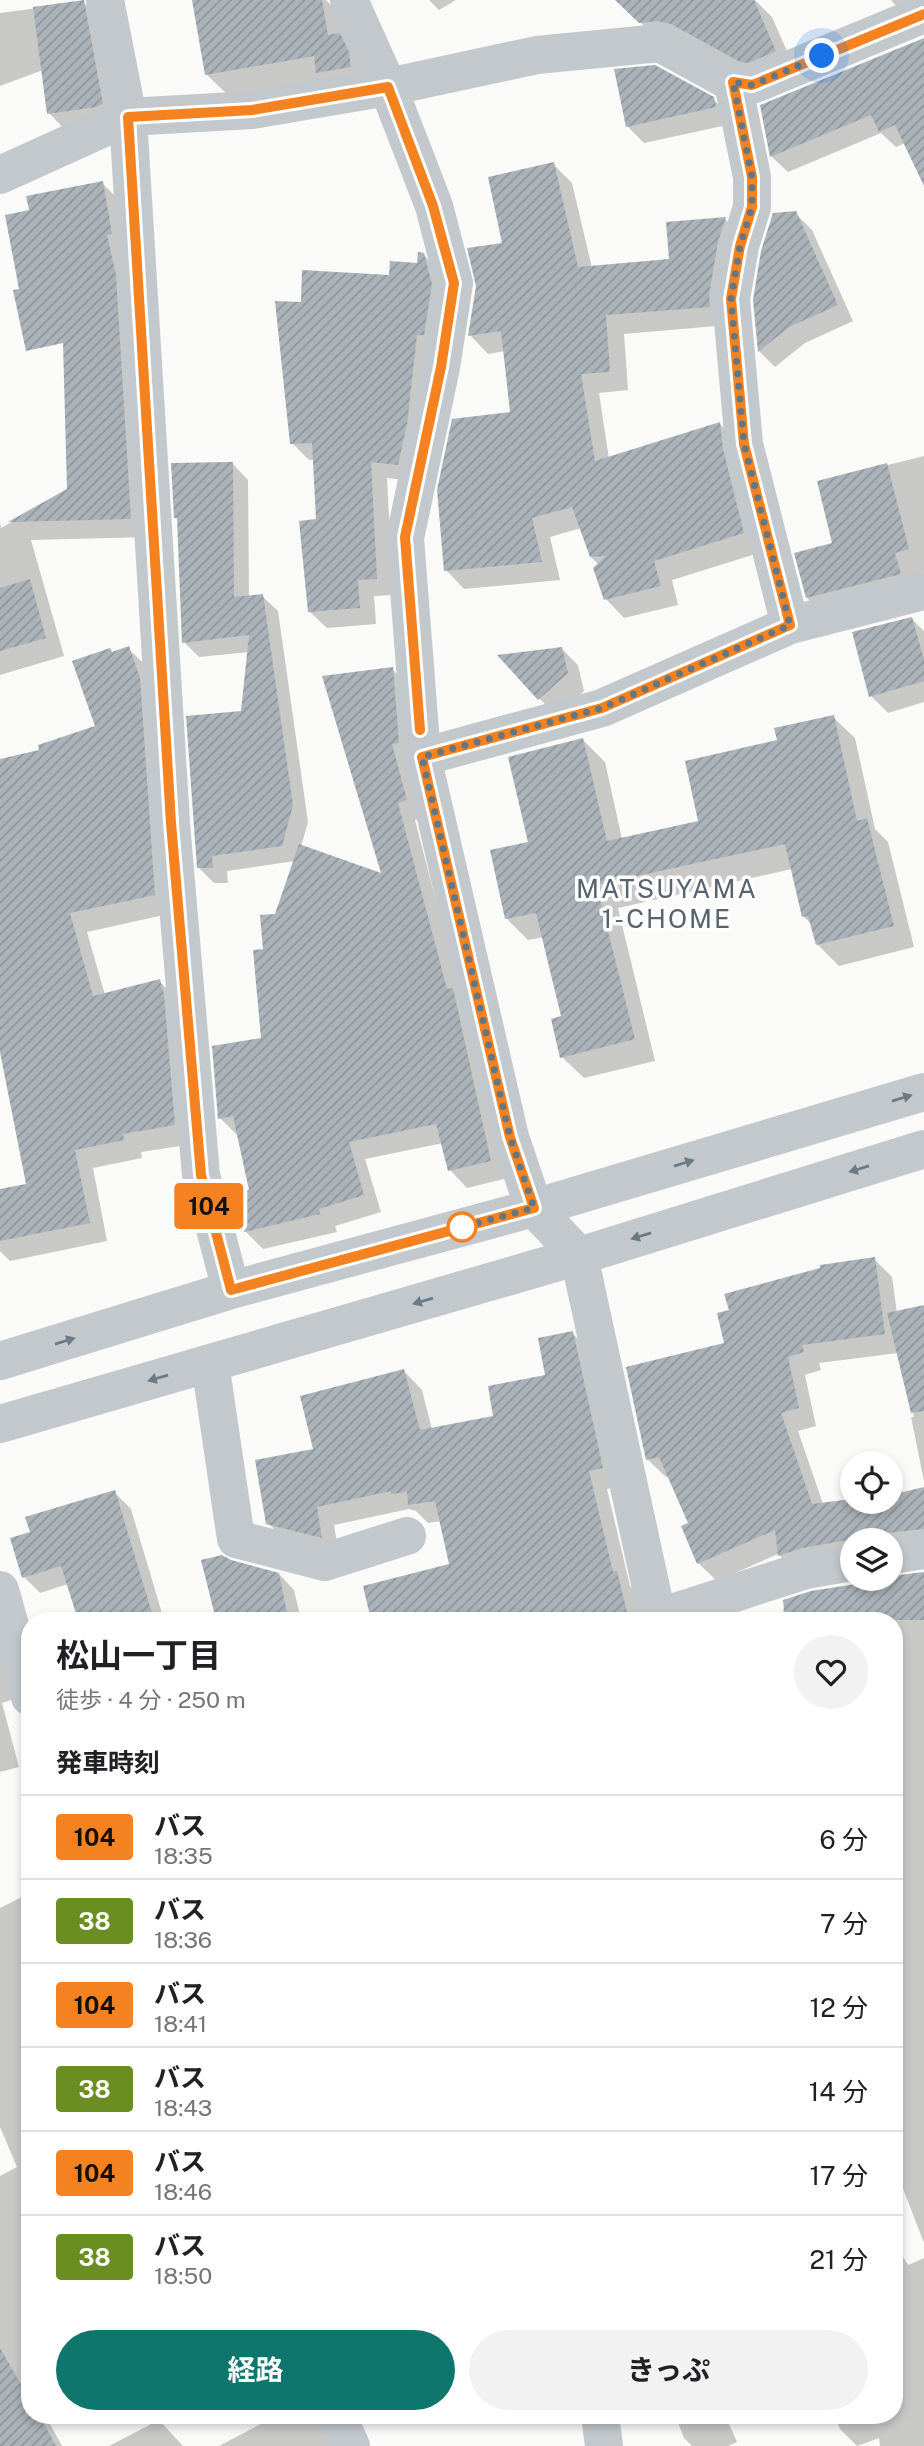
<!DOCTYPE html>
<html lang="ja">
<meta charset="utf-8">
<style>
body{margin:0;font-family:"Public Sans","Noto Sans JP",sans-serif;background:#f2f2f2;color:#202124;height:100vh;display:flex;flex-direction:column;font-size:26px;white-space:nowrap}
*{box-sizing:border-box;margin:0}
p{font-size:23px;color:#757577}
.icon{flex:none;width:38px;height:38px;fill:none;stroke:currentColor;stroke-width:2;stroke-linecap:round;stroke-linejoin:round}
.map{position:relative;flex:1;overflow:hidden}
.drawer{position:absolute;left:21px;top:1612px;width:882px;height:812px;display:flex;flex-direction:column;background:#fff;border-radius:28px;box-shadow:0 4px 10px #0003}
.drawer>*{flex:none}
.badge{padding:0 14px;border-radius:5px;font-size:24px;line-height:46px}
.controls{position:absolute;left:840px;top:1451px;display:grid;gap:14px}
.controls a{display:grid;place-items:center;width:63px;height:63px;border-radius:50%;background:#fff;box-shadow:0 4px 10px #0003;font-size:35px}
.you{position:absolute;width:35px;height:35px;margin:-18px;border:5px solid #fff;border-radius:50%;background:#1a73e8;box-shadow:0 0 0 10px #1a73e833}
.map>.badge{position:absolute;translate:-50% -50%;box-shadow:0 0 0 4px #fff}
h2{padding:0 35px;font-size:26px;line-height:63px}
.round{display:grid;place-items:center;flex:none;width:74px;height:74px;border-radius:37px;background:#f2f2f2}
.headline{display:flex;align-items:center;justify-content:space-between;height:119px;padding:0 35px}
h1{font-size:33px;font-weight:700;line-height:52px}
.primary-button{display:flex;gap:14px;margin-top:auto;padding:14px 35px}
.primary-button a{flex:1;height:80px;border-radius:42px;background:#0f766e;color:#fff;font-size:28px;font-weight:700;line-height:80px;text-align:center}
.primary-button a+a{background:#f2f2f2;color:#202124}
ul{padding:0;list-style:none}
li{display:flex;align-items:center;gap:21px;height:84px;padding:0 35px;border-top:2px solid #e0e0e0}
li div{flex:1}
li b{display:block;font-size:26px}
li em{font-style:normal}
li .badge{min-width:77px;font-weight:700;text-align:center}
.map>svg:first-child{display:block}
</style>
<div class="map">
<svg width="924" height="2446" viewBox="0 0 924 2446">
<defs>
<pattern id="building-hatch" width="6" height="6" patternUnits="userSpaceOnUse" patternTransform="scale(1.75)"><rect width="6" height="6" fill="#aab3b9"/><path d="M-1 1l2-2M0 6l6-6M5 7l2-2" fill="none" stroke="#8e969c"/></pattern>
</defs>
<rect width="100%" height="100%" fill="#fafaf8"/>
<path fill="#0003" d="M194,0H326L344,18L372,78L231,98L206,74Z
M429,0H456L439,10Z
M618,0H755L772,17L797,74L772,84L663,45Z
M891,0H924L908,19Z
M83,2L102,20L121,123L67,132L49,113L43,70L0,86V13Z
M924,40V182L905,143L896,147L881,133L788,172L772,157L762,106Z
M713,99L730,116L732,124L644,143L627,126Z
M553,164L572,183L592,268L671,261L725,219L744,238L728,325L624,334L628,390L599,393L609,459L720,424L738,443L762,552L672,580L678,605L624,618L606,599L599,565L591,557L581,528L550,537L560,580L464,589L446,570L512,413L505,351L488,354L470,335L504,244Z
M102,183L121,202L148,537L31,540L64,656L0,675V521L1,528L69,490Z
M795,213L812,230L853,321L805,343L775,367L759,351L755,300Z
M423,254L440,272L414,481L387,478L393,595L374,596L376,624L327,628L310,612L318,521L315,460H309L292,443L302,304L419,265Z
M924,456V572L915,574L829,619L807,598L835,544L819,482Z
M233,464L248,480L249,597L262,596L278,611L308,822L301,847L384,876L392,669L410,687L423,818L415,820L508,1178L467,1188L450,1170L443,1143L365,1159L381,1212L335,1226L337,1232L263,1249L245,1231L252,1191L237,1135L220,1118L263,1039L265,951L295,861L227,871L228,883H214L199,868L243,712L249,652L199,657L184,642Z
M912,619L924,631V702L888,713L871,696Z
M128,648L147,667L173,913L87,932L105,995L159,981L178,1000L193,1144L141,1152L142,1158L93,1168L107,1241L10,1261L0,1251V1191L28,1185L0,1043V761L42,751L98,727L113,653Z
M561,648L578,665L584,691L556,716L500,656Z
M833,717L855,738L875,829L888,842L914,947L839,966L817,944L813,925L804,917L792,869L618,908L655,1061L584,1078L562,1057L563,1017L544,937L528,940L506,918L530,843L583,740L605,762L622,839L700,822L779,742Z
M874,1259L892,1277L897,1313L924,1307V1481L911,1417H914L898,1353L819,1363L821,1370L805,1375L816,1426L798,1431L823,1504L852,1500L891,1502V1495L924,1491V1548L891,1540H852V1561L798,1573L778,1554L717,1581L698,1563L690,1524L670,1477H666L647,1459L726,1345Z
M572,1333L591,1352L620,1486L607,1489L630,1586L634,1591L649,1620H373L365,1588L451,1565L441,1521L428,1523L416,1511L409,1509L334,1525L339,1556L287,1542L268,1523L315,1451L404,1371L422,1390L432,1429L495,1417L547,1376Z
M114,1492L131,1509L164,1620H80L68,1584L40,1593L24,1577L32,1533Z
M203,1561L230,1562L279,1574L294,1590L301,1620H218Z
M924,1574V2243L894,2165V1830L898,1829L894,1809V1620H785L783,1609L894,1578Z
M0,1648L14,1699L2,1703L19,1767L0,1772Z
M30,1893V1972L27,1974L30,1981V2338L27,2340L30,2345V2368L20,2372L30,2389V2415H45L62,2446H0V2176L17,2167L0,2127V1908Z
M894,2242L908,2265L924,2258V2446H880L879,2438L857,2446L840,2429L834,2415H894Z
M278,2415H319L337,2446H219Z
M675,2415H725L737,2442L728,2446H692L684,2438Z
M159,2420L183,2446H109Z"/>
<path fill="url(#building-hatch)" d="M84,0L103,104L96,107L47,114L33,7Z
M192,0H322L328,35L340,33L349,52L351,67L316,73L314,56L205,75Z
M615,0H754L776,51L749,63L740,62L671,24L658,21L639,23Z
M924,38V186L895,125L879,132L871,115L770,157L760,105Z
M655,65L714,97L716,107L626,127L614,69Z
M554,162L578,267L669,259L666,222L726,217L718,242L709,295L710,307L606,315L610,372L581,374L595,461L720,422L723,449L744,533L654,561L661,586L604,600L593,568L606,556L590,557L572,507L532,518L542,562L444,571L437,490L452,419L510,412L501,331L468,336L476,286L467,248L502,243L488,177Z
M103,181L112,234L107,235L116,275L131,519L8,522L67,489L63,343L26,351L13,290L19,289L5,215L29,210L26,196Z
M796,211L838,305L789,327L758,352L753,300L761,251L773,213Z
M418,252L424,253L432,284L424,335H417L407,424L398,465L371,462L377,579L358,580L360,608L308,612L299,521L316,519L312,443L290,444L275,301L301,302L302,270L389,275L390,261L417,263Z
M233,462L234,597L263,594L293,805L282,846L212,856L213,868H197L186,716L241,711L249,635L182,643L177,518H174L171,463Z
M887,463L909,549L895,553L901,574L806,598L794,553L832,543L817,481Z
M30,579L46,638L0,651V588Z
M912,617L924,660V681L869,697L852,632Z
M129,646L140,678L155,895L70,913L93,996L160,979L164,995L175,1125L123,1134L124,1140L75,1150L90,1223L0,1241V1189L26,1184L0,1052V759L39,750L38,745L95,726L72,661L110,648L112,652Z
M562,647L568,673L538,700L497,655Z
M393,667L399,743L392,744L407,800L398,803L447,989L453,988L491,1161L448,1171L436,1124L349,1142L364,1195L319,1209L320,1214L244,1232L235,1193L249,1190L233,1116L218,1119L212,1046L261,1038L253,950L263,949L260,915L275,914L299,844L381,873L322,676Z
M834,715L857,821L867,818L894,926L816,945L808,916L802,917L785,844L600,884L597,887L635,1039L560,1058L551,1019L561,1016L536,913L505,919L490,850L528,842L508,757L583,738L607,841L698,821L685,761L777,740L774,728Z
M875,1257L885,1334L802,1345L804,1352L788,1357L799,1408L781,1413L812,1504L852,1499V1503L891,1502V1495L924,1487V1529L888,1533L876,1540H848L802,1548L778,1556L775,1530L697,1564L681,1526L688,1523L659,1457L646,1460L626,1367L724,1343L717,1313L729,1310L724,1294L820,1268V1265Z
M924,1305V1411L911,1413L887,1313Z
M573,1331L603,1468L589,1471L613,1572L617,1571L629,1620H371L363,1586L449,1564L435,1501L408,1505L407,1492L391,1494V1491L317,1507L322,1538L266,1524L255,1460L313,1449L300,1396L404,1369L420,1430L493,1416L488,1386L545,1375L538,1338Z
M115,1490L154,1620H78L61,1566L22,1578L10,1538L30,1532L25,1517Z
M222,1555L231,1560L279,1573L287,1613L249,1620H216L201,1560Z
M924,1572V1620H785L783,1600L811,1591L856,1584L866,1578H891V1576Z
M0,2348L30,2400V2415H39L56,2446H0Z"/>
<g fill="none" stroke-linecap="round" stroke-linejoin="round">
<path stroke="#c3c8cc" stroke-width="38" d="M105,0L128,117L171,823L201,1175L231,1290
M349,0L388,87L434,206L454,283L441,367L405,538L422,757L510,1137L534,1208L579,1256L658,1620
M733,83L752,177V207L740,246L731,299L744,444L790,625
M0,175L128,117L252,110L388,87L537,55L660,43L733,83L752,85L924,14
M422,757L602,708L790,625L924,591
M0,1361L231,1290L534,1208L924,1092
M210,1363L236,1539L325,1562L407,1536
M0,1424L579,1256L924,1149
M891,1555L924,1550
M0,1590L30,1697
M650,1620L806,1570L852,1562
M337,2415L351,2446
M600,2415L604,2446"/>
</g>
<defs><path id="oneway-solid" d="M-6-.8H1V-3.2L6.5 0L1 3.2V.8H-6Z" transform="scale(1.75)"/></defs>
<g fill="#6a7a87">
<use href="#oneway-solid" transform="translate(902 1098) rotate(-17)"/>
<use href="#oneway-solid" transform="translate(684 1163) rotate(-17)"/>
<use href="#oneway-solid" transform="translate(859 1169) rotate(163)"/>
<use href="#oneway-solid" transform="translate(641 1236) rotate(163)"/>
<use href="#oneway-solid" transform="translate(423 1301) rotate(164)"/>
<use href="#oneway-solid" transform="translate(65 1341) rotate(-17)"/>
<use href="#oneway-solid" transform="translate(158 1378) rotate(164)"/>
</g>
<g fill="none" stroke-linecap="round" stroke-linejoin="round">
<g stroke="#fff" stroke-width="16">
<path id="line" d="M420,730L405,537L441,367L454,283L433,206L388,87L252,110L128,117L171,823L201,1175L231,1290L534,1208L510,1137L422,757L602,708L790,625L744,444L731,299L740,246L752,207V177L733,82L752,85L924,14"/>
</g>
<use href="#line" stroke="#f58220" stroke-width="10"/>
<path stroke="#657683" stroke-width="7" stroke-dasharray="0 12.6" d="M462,1227L458,1228L534,1208L510,1137L422,757L602,708L790,625L744,444L731,299L740,246L752,207V177L733,82L752,85L822,56"/>
</g>
<circle fill="#fff" stroke="#f58220" stroke-width="3.5" cx="462" cy="1227" r="14"/>
<g text-anchor="middle" dominant-baseline="central" stroke-width="7" stroke-linejoin="round" paint-order="stroke">
<g font-size="26" letter-spacing="2" fill="#57646e" stroke="#fff">
<text x="667" y="888">MATSUYAMA<tspan x="667" dy="30">1-CHOME</tspan></text>
</g>
</g>
</svg>
<div class="controls">
<a><svg class="icon" aria-label="locate" viewBox="0 0 24 24"><circle cx="12" cy="12" r="6"/><path d="M12 2v4M12 18v4M2 12h4M18 12h4"/></svg></a>
<a><svg class="icon" aria-label="layers" viewBox="0 0 24 24"><path d="M12 4l9 5-9 5-9-5zM3 14l9 5 9-5"/></svg></a>
</div>
<div class="you" style="left:822px;top:56px"></div>
<b class="badge" style="left:209px;top:1206px;background:#f58220;color:#111">104</b>
<section class="drawer">
<div class="headline"><div><h1>松山一丁目</h1><p>徒歩 · 4 分 · 250 m</p></div><a class="round"><svg class="icon" aria-label="heart" viewBox="0 0 24 24"><path d="M12 20l-8-8c-3-5 5-10 8-4 3-6 11-1 8 4z"/></svg></a></div>
<h2>発車時刻</h2>
<ul>
<li><span class="badge" style="background:#f58220;color:#111">104</span><div><b>バス</b><p>18:35</p></div><em>6 分</em></li>
<li><span class="badge" style="background:#6b8e23;color:#fff">38</span><div><b>バス</b><p>18:36</p></div><em>7 分</em></li>
<li><span class="badge" style="background:#f58220;color:#111">104</span><div><b>バス</b><p>18:41</p></div><em>12 分</em></li>
<li><span class="badge" style="background:#6b8e23;color:#fff">38</span><div><b>バス</b><p>18:43</p></div><em>14 分</em></li>
<li><span class="badge" style="background:#f58220;color:#111">104</span><div><b>バス</b><p>18:46</p></div><em>17 分</em></li>
<li><span class="badge" style="background:#6b8e23;color:#fff">38</span><div><b>バス</b><p>18:50</p></div><em>21 分</em></li>
</ul>
<div class="primary-button"><a>経路</a><a>きっぷ</a></div>
</section>
</div>
